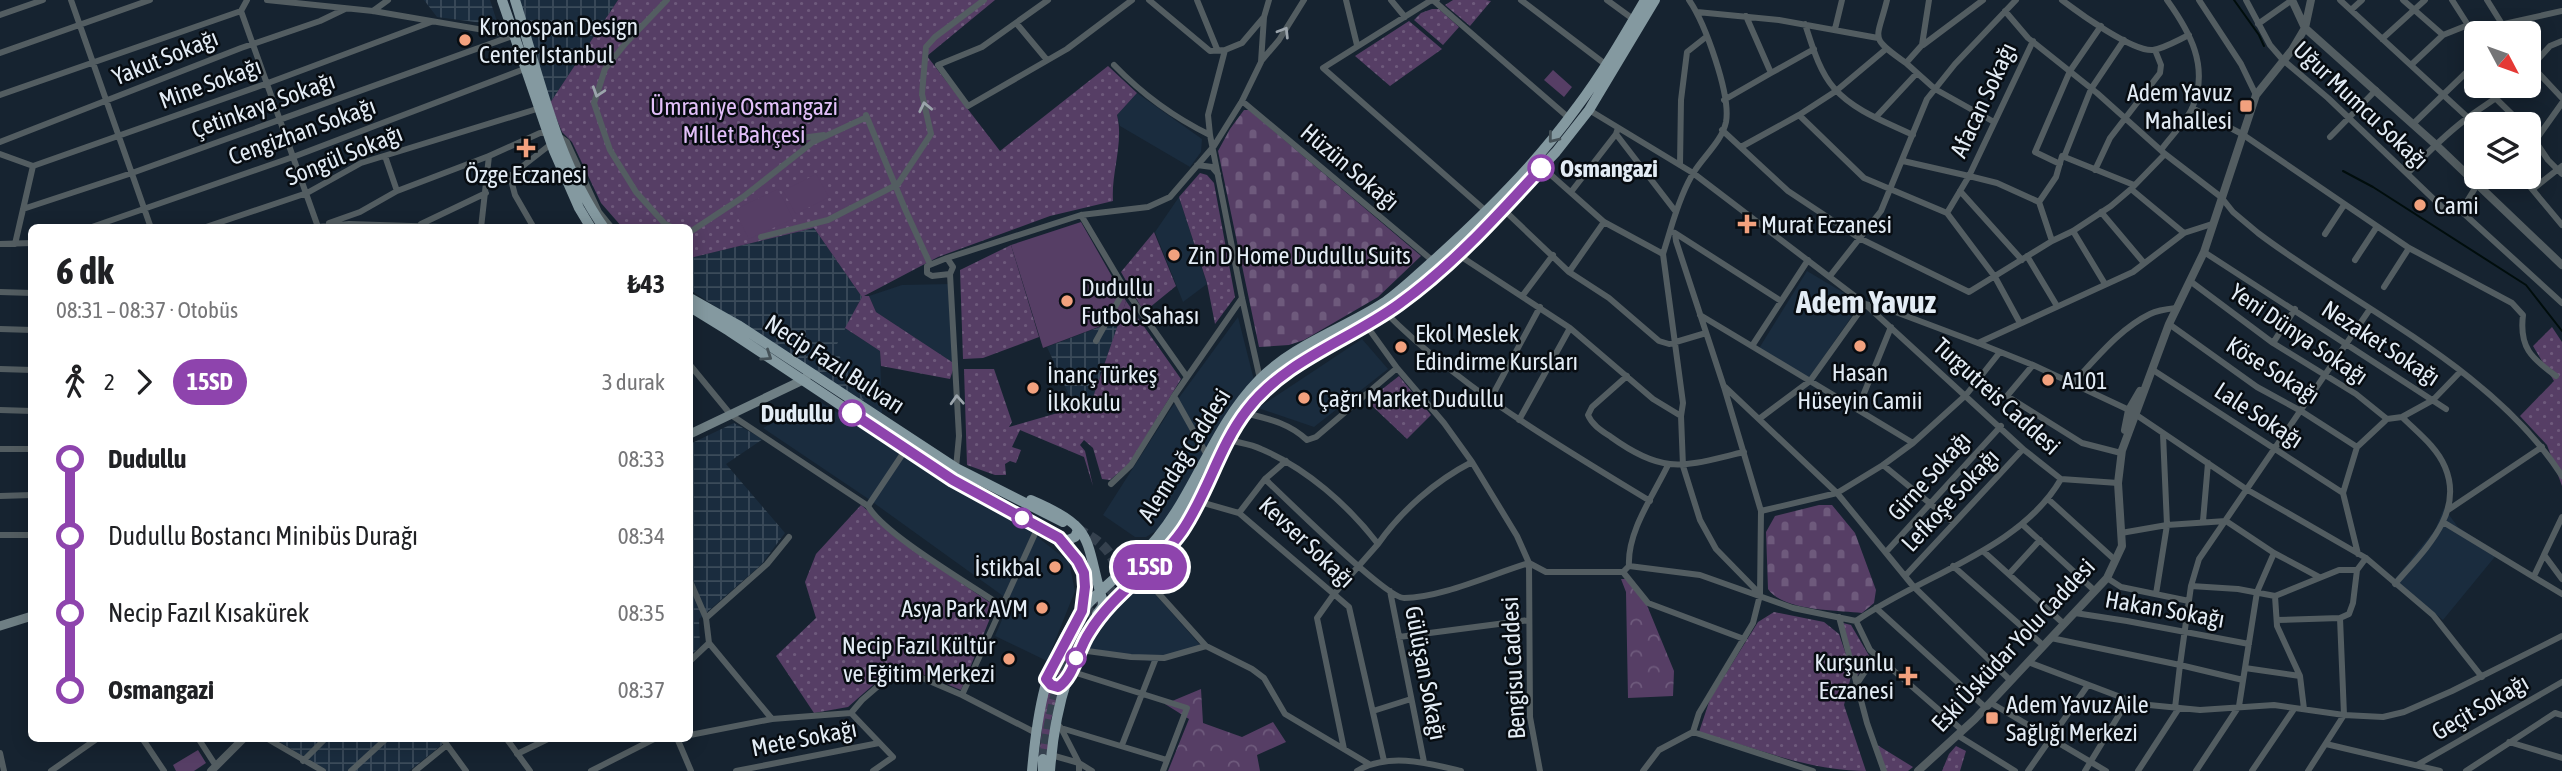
<!DOCTYPE html>
<html lang="tr">
<meta charset="utf-8">
<style>
body{margin:0;font-family:"Asap Condensed",sans-serif;background:#f6f6f6;color:#202124;height:100vh;display:flex;flex-direction:column;font-size:26px;white-space:nowrap}
*{box-sizing:border-box;margin:0}
p{font-size:23px;color:#757577}
.icon{flex:none;width:38px;height:38px;fill:none;stroke:currentColor;stroke-width:2;stroke-linecap:round;stroke-linejoin:round}
.map{position:relative;flex:1;overflow:hidden}
.sheet{position:absolute;left:28px;top:224px;width:665px;height:518px;display:flex;flex-direction:column;background:#fff;border-radius:10px;box-shadow:0 4px 18px #0003}
.sheet>*{flex:none}
.badge{padding:0 14px;border-radius:23px;font-size:24px;line-height:46px}
.needle{width:46px;rotate:131deg}
.controls{position:absolute;left:2464px;top:21px;display:grid;gap:14px}
.controls a{display:grid;place-items:center;width:77px;height:77px;border-radius:10px;background:#fff;box-shadow:0 4px 18px #0003;font-size:35px}
.map>.badge{position:absolute;translate:-50% -50%;box-shadow:0 0 0 4px #fff}
.legs{display:flex;align-items:center;gap:10px;height:77px;padding:0 28px;font-size:23px}
.legs p{margin-inline-start:auto}
.headline{display:flex;align-items:center;justify-content:space-between;height:119px;padding:0 28px}
h1{font-size:38px;font-weight:700;line-height:52px}
ul{padding:0 28px;list-style:none}
li{display:flex;align-items:center;gap:24px;height:77px;font-size:26px}
li i{display:grid;place-items:center;width:10px;height:100%;margin:0 9px;background:currentColor}
li i::after{content:'';width:18px;height:18px;margin:-9px;border:5px solid;border-radius:50%;background:#fff}
li p{margin-inline-start:auto}
li:first-child i{background:linear-gradient(#0000 50%,currentColor 0)}
li:last-child i{background:linear-gradient(currentColor 50%,#0000 0)}
.map>svg:first-child{display:block}
</style>
<div class="map">
<svg width="2562" height="771" viewBox="0 0 2562 771">
<defs>
<pattern id="industrial-grid" width="8" height="8" patternUnits="userSpaceOnUse" patternTransform="scale(1.75)"><rect width="8" height="8" fill="#1a2c3e"/><path d="M0 4h8M4 0v8" fill="none" stroke="#3b4b5a"/></pattern>
<pattern id="grass-dots" width="8" height="8" patternUnits="userSpaceOnUse" patternTransform="scale(1.75)"><rect width="8" height="8" fill="#563e65"/><path d="M2 2h.1M6 6h.1" fill="none" stroke="#6e5a7c" stroke-width="1.8" stroke-linecap="round"/></pattern>
<pattern id="forest-crowns" width="20" height="18" patternUnits="userSpaceOnUse" patternTransform="scale(1.75)"><rect width="20" height="18" fill="#563e65"/><path d="M2 6a3 3 0 1 1 6 0M12 15a3 3 0 1 1 6 0" fill="none" stroke="#6e5a7c"/></pattern>
<pattern id="cemetery-stones" width="16" height="16" patternUnits="userSpaceOnUse" patternTransform="scale(1.75)"><rect width="16" height="16" fill="#563e65"/><path d="M2 7V4a2 2 0 0 1 4 0v3zM10 15v-3a2 2 0 0 1 4 0v3z" fill="#6e5a7c"/></pattern>
</defs>
<rect width="100%" height="100%" fill="#162330"/>
<path fill="#1a2c3e" d="M1137,93L1202,139L1201,152L1190,167L1120,126L1117,115Z
M1179,197L1207,284L1183,302L1155,232Z
M1807,271L1861,303L1809,378L1758,350Z
M950,284L955,364L876,312L869,296L902,285Z
M1238,317L1254,380L1162,527L1146,537H1135L1103,515L1170,410Z
M845,328L880,351L882,415L866,404L834,349Z
M1362,339L1388,369L1314,427L1258,408Z
M817,400L1029,530L1069,562L1075,591L1047,661L995,636L1010,601L867,498L763,428Z
M2444,508L2458,527L2498,553L2443,620L2394,580L2435,530Z
M1144,581L1200,645L1184,655L1156,662L1087,650L1111,615Z"/>
<path fill="url(#industrial-grid)" d="M424,0H490L498,25L437,17Z
M514,0H618L550,103Z
M814,228L862,297L835,348L866,404L690,290V258Z
M1110,323L1118,325L1089,409L1075,408L1047,347Z
M734,423L763,439L726,464L785,533L761,565L699,619L700,647L690,655V444Z
M439,738L443,744L409,771H327L275,739Z"/>
<path fill="url(#grass-dots)" d="M618,0H995L927,56L1000,151L1108,66L1137,93L1117,115C1124,142 1111,173 1113,201L1050,216L938,257L864,296H869L876,312L955,364L950,379L881,366L880,351L845,328L862,297L814,228L690,258V228L622,227L601,203L572,142L562,132L550,103Z
M1453,0H1486L1491,1L1470,26L1445,5Z
M1432,9H1439L1459,27L1443,45L1414,20L1421,13Z
M1409,21L1442,49L1390,86L1355,56Z
M1200,173L1207,175L1214,183L1235,297L1215,324L1207,283L1179,197Z
M1154,232L1176,286L1144,312L1121,272Z
M1011,245L1039,337L983,358L963,359L960,270Z
M1126,301L1181,379L1129,464L1110,480L1102,479L1093,448L1084,440L1080,445L1085,451L1093,486L1084,457L1020,430L1012,447L1021,450L1016,463L1010,461L1005,464L1006,475H995L967,465L964,369H994L1012,422L1009,427L1075,408L1089,409Z
M2552,327L2562,342V486L2547,445L2520,416L2554,381L2533,346Z
M1399,376L1431,415L1407,439L1367,401Z
M861,505L923,557L995,606L961,690L897,664L848,707L814,713L776,656L816,618L805,582L816,554Z
M1774,612L1824,622L1839,634L1852,672L1844,705L1866,771C1809,771 1753,747 1699,732L1710,699L1758,622Z
M1843,623L1851,625L1871,659L1857,676Z
M1076,631L1079,635L1058,681L1054,682C1052,668 1067,642 1076,631Z
M1046,689L1058,692L1051,720L1047,760L1039,759Z
M1874,743L1913,767L1908,771H1881Z
M1956,746L1966,751L1960,771H1942L1949,754Z"/>
<path fill="url(#forest-crowns)" d="M1621,579H1629L1644,598L1674,671L1673,696L1628,698L1626,592Z
M1201,689L1203,723L1242,737L1273,722L1286,742L1257,755L1260,771H1168L1189,719L1165,704Z"/>
<path fill="url(#cemetery-stones)" d="M1244,110H1249L1421,256L1378,297L1304,340L1289,345L1259,347L1218,151L1230,129Z
M1819,505H1832L1855,533L1876,590L1874,603L1862,613C1837,610 1783,611 1768,589L1766,532L1775,516Z"/>
<path fill="#563e65" d="M1553,70L1572,87L1564,97L1544,80Z
M816,174L829,197L796,214L783,191Z
M778,189L793,219L749,239L734,210Z
M1081,222L1126,301L1118,325L1109,323L1043,348L1011,245Z
M198,750L206,763L194,771H176L173,765Z"/>
<g fill="none" stroke-linecap="round" stroke-linejoin="round">
<path stroke="#000d0c" stroke-width="2" d="M2234,0L2259,35L2264,46
M2343,171L2373,187L2526,285L2562,331"/>
<path stroke="#35414e" stroke-width="10" stroke-dasharray="10 5" stroke-linecap="butt" d="M1077,529C1100,540 1120,555 1116,583
M1043,759C1054,693 1063,641 1112,590C1125,576 1142,563 1157,550"/>
<path stroke="#535d61" stroke-width="6" d="M71,0L151,228
M247,0L241,11L318,227L349,224L473,228
M267,0L373,11L513,35
M667,0L625,44L605,69L594,103L610,150L636,192L665,224L674,228
M1048,0L982,47L938,65L968,106L1067,49L1132,0
M1149,0L1210,51L1225,50L1242,43L1264,17
M1197,0L1217,49
M1346,0L1357,45
M1391,0L1405,17
M1437,0L1430,1L1323,68L1486,211
M1521,0L1605,64
M1607,0L1633,19
M1689,0C1705,23 1731,95 1726,122C1722,141 1704,156 1694,172C1683,189 1676,211 1670,231L1675,233L1676,241L1724,387L1761,511L1760,595L1753,623L1699,713L1693,732
M1887,0C1877,41 1868,36 1906,63
M1929,0L1922,45L1906,63L1935,89L1994,122
M2062,0C2079,13 2133,52 2153,50C2165,48 2178,40 2189,35
M2199,0L2241,64L2256,95
M2246,0L2270,45L2283,60L2328,98L2444,209L2461,211L2562,303
M2340,0L2476,125
M2403,0L2443,35L2468,25L2452,0
M2487,0L2502,24
M1434,1L1569,118
M2351,10L2362,0
M373,11L388,0
M2005,11L2028,38L2097,93L2165,154L2221,197L2233,212L2258,233C2357,308 2494,369 2562,476
M1697,12L1779,20L1878,38
M0,15L43,0
M1017,24L1047,60
M1805,24C1812,45 1819,71 1834,88C1854,111 1886,122 1913,135
M2258,24L2292,0
M2468,25L2495,26L2502,33
M2495,26L2562,11
M1835,29L1842,0
M2382,39L2425,0
M1923,45L1983,0
M1886,49L1836,91L1799,115L1864,178L1947,213L1995,277L2020,323
M1225,50L1208,115L1210,135L1242,298L1260,379L1266,390
M0,53L150,0
M1262,60L1279,40L1304,0
M2529,63L2562,98
M1114,65C1143,95 1173,117 1210,135
M2411,65L2443,35
M2530,68L2550,46L2562,41
M2468,70L2476,79
M1771,73L1814,49
M2483,86L2522,124
M0,95L241,11
M1724,100L1771,73L1746,16
M1242,101L1433,261
M2192,108L2242,134L2409,248L2512,303L2523,315C2519,347 2531,358 2556,376
M1589,110L1693,173L1865,304L1893,311L1978,343L2033,365L2129,410L2246,489L2366,558L2433,615L2482,677
M866,115L905,209L930,264
M1876,117L1917,73
M2413,124L2476,63
M1618,128L1616,134L1676,212
M1722,130L1788,191L1859,238L1969,292L2052,241L2073,231L2111,206L2131,189L2165,154
M2529,132L2548,160L2562,174
M2330,137L2376,90
M778,141L824,135
M2535,141L2562,103
M0,142L241,48L320,21L345,9
M1741,147L1799,115
M2161,150C2171,136 2187,121 2193,106C2209,66 2190,32 2167,0
M0,154L33,166L268,83L431,22
M385,156L397,191
M2064,157L2091,89L2124,40
M1903,161L1969,176L2033,41
M2060,164L2035,152L2070,71L2101,26
M1197,165L1212,167L1218,174
M1680,165L1681,100L1687,52L1706,37
M1542,167L1604,222L1663,254
M488,170L510,176
M2095,170L2110,138L2160,73L2161,65L2155,50
M2408,173C2426,154 2445,135 2466,119C2481,107 2497,99 2511,86
M2522,177L2562,225
M2131,189L2184,233
M2533,189L2562,166
M1960,191L2022,260
M1571,192L1616,134
M23,209L132,173L515,35
M1503,209L1569,272L1609,298L1659,341L1669,344L1706,333
M2461,211L2477,185
M2101,212L2144,263
M1947,213L1969,176L1997,183L2039,202
M1081,215L1125,289L1187,377
M329,223L360,212L397,191L489,156L540,133H548
M421,224L486,193
M89,228L293,157L527,68
M203,228L307,193L361,163L540,108
M481,228L489,156
M534,228L515,195L510,176L560,137L567,142L599,212L612,228
M1670,231L1663,254L1683,403L1681,416L1683,466L1700,520L1716,549L1759,593
M2073,231L2105,284
M690,232L743,197L813,142L867,117
M1675,233L1781,301
M2325,234L2344,205
M761,237L828,220L898,184L931,134L922,94L926,47L935,37L984,0
M2052,241L2039,202L2056,177L2062,156L2134,185
M0,244L32,243
M15,244L33,166
M2204,252L2446,409
M1457,254L1570,328L1653,399L1681,416
M2027,256L2057,306
M947,258L1081,215L1148,207L1170,197L1214,146L1242,101L1261,62L1264,17L1269,0
M2355,260L2376,228
M1569,272L1604,222
M950,274L932,276L927,273V266L947,258L953,267L950,274L959,436L956,468
M1830,276L1881,211L1927,99L1955,64L2016,0
M2190,281L2273,343L2356,394L2387,419
M2384,287L2409,248
M0,292L32,293
M1523,295L1553,255
M1386,313C1463,390 1558,445 1650,501
M1700,315L1913,443L1883,465L1837,493L1761,511
M2169,324L2257,387L2301,411L2357,447
M1366,325L1397,368L1444,423L1472,462L1517,536L1529,563L1546,572H1623L1629,566L1700,575L1793,608L1856,621
M0,329L32,330
M1096,341L1125,289
M1978,343L2133,272L2184,233L2212,224
M2273,343L2295,309
M1752,346L1808,260
M690,365L731,415L868,506C883,534 973,586 1003,607
M2033,365L2007,396L2082,443L2121,453
M0,369L32,370
M2153,370L2343,493
M1627,376L1592,407L1588,415C1592,425 1602,431 1611,437C1665,476 1684,466 1744,452
M2072,384C2096,359 2119,329 2150,314C2158,310 2168,309 2177,308
M1725,387L1837,493L1913,586L2011,681
M1174,396L1207,455
M1491,398L1540,307
M1858,408L1891,327
M0,410L32,411
M1245,413C1269,419 1289,423 1307,440L1316,437L1397,368
M1759,419L1810,381L1865,304L2023,449L2061,479L2118,483
M1519,420L1570,328
M1229,440C1240,443 1251,444 1261,449C1306,468 1348,505 1378,544L1334,594L1317,618L1344,749
M1913,443L1966,395L2000,352
M0,449H32
M1286,461L1265,479C1285,498 1386,598 1404,598C1441,598 1492,574 1529,563
M1883,465L1954,523
M1265,479L1239,513L1349,607L1384,761
M1111,484L1131,465L1174,396L1242,298
M0,496L32,495
M2048,499L2115,560
M1200,502L1239,513
M868,506L906,449
M2448,510L2542,447
M2203,521L2208,463
M2443,522L2562,594
M2023,525L2095,591
M2121,533L2167,525L2226,521L2274,553L2319,577
M0,535H32
M31,535L32,558
M1378,544C1401,511 1435,481 1472,462
M1983,551L2064,624
M1886,552L2001,426
M2358,554L2343,493L2357,447L2387,419L2402,417L2433,400L2460,372
M2545,556L2562,579
M1529,563L1530,717L1540,771
M1629,566C1627,532 1653,496 1668,465
M1953,566L2044,646
M1623,572L1648,603L1744,639
M2009,574L2040,540
M1142,575L1206,646L1252,669L1264,678L1285,714L1369,764
M1905,576L2023,449
M2534,576L2562,517
M2107,578L2121,587L2189,601
M690,581L706,618L709,643L690,661
M2395,584C2423,551 2465,514 2445,467C2437,447 2417,432 2402,417
M2191,586L2238,589L2275,596
M1390,591L1424,762
M2156,594L2167,525L2163,434
M1876,608L1986,708
M2075,613L2127,621L2249,644
M1839,617L1867,723L1884,771
M706,618L767,564L789,537
M2340,618L2349,614L2353,603L2357,570
M2277,620L2340,618L2344,715L2308,771
M1399,637L1529,620
M2051,638L2180,665L2175,708
M709,643L772,719L851,713L862,700L899,668L962,695
M1080,650L1131,657L1164,658L1206,646
M2028,662L2139,704L2200,710L2274,705L2344,715L2383,717L2404,712L2452,691L2562,636
M2245,668L2300,676
M1070,671L1187,708L1163,771
M2243,680L2180,665L2191,586L2199,559L2370,309
M1856,685L1876,655
M1991,703L2106,771
M2304,709L2300,676L2277,626L2275,596L2339,570H2357L2366,558
M1373,711L1411,699
M851,713L893,757L873,771
M1057,723L1061,728L1167,760
M1061,728L1079,763V771
M1962,730L1870,650L1856,621C1922,575 2020,550 2061,479
M1693,732L1813,771
M1036,733L962,695L1038,527
M690,735L772,719
M1957,735L2015,771
M142,738L164,771
M198,738L216,766
M266,738L323,771
M442,738L466,771
M506,738L530,771
M677,738L691,771
M2509,742L2562,758
M2326,744L2440,771
M1122,745L1156,658
M0,753L4,771
M517,754L550,738
M1051,755L1079,763L1092,771
M303,761L326,738
M2417,765L2562,682
M51,771L98,738
M351,771L387,738
M415,771L447,745
M591,771L656,738
M736,771L879,743
M1357,771C1388,752 1428,763 1461,771
M1643,771L1659,750L1693,732
M2028,771L2088,685
M2085,771L2128,700
M2138,771L2179,708
M2196,771L2239,706L2257,592L2274,553
M2252,771L2294,709
M2466,771L2555,713L2562,715"/>
<path stroke="#535d61" stroke-width="8" d="M2292,0L2305,28L2435,144L2562,265
M2125,430L2129,410L2140,391
M2121,453L2169,324L2204,252L2256,95L2292,50L2305,28L2311,0
M211,771L244,738
M1918,771L1975,719L2107,578L2122,546L2118,483L2122,450"/>
<path stroke="#6f7f84" stroke-width="9" d="M690,434L803,380L807,376
M0,626L32,616"/>
<path stroke="#8499a0" stroke-width="10" d="M502,0L554,151L579,208L591,228
M515,0C539,76 557,162 604,228
M690,298L738,325L956,468L1063,522
M690,307L729,331L953,480L1059,539L1078,561L1084,573L1085,587L1082,611
M1031,500C1097,528 1084,539 1103,602V606L1097,614
M1059,539L1068,540L1075,537L1078,530L1075,525
M1157,550L1205,481L1247,410L1263,393L1302,362L1401,303L1469,244L1556,152L1589,110L1655,0
M1032,771C1037,715 1045,658 1081,612C1103,584 1134,566 1157,538C1197,489 1214,426 1259,380C1294,344 1344,329 1385,302C1402,290 1417,275 1433,261C1485,214 1536,164 1577,107C1602,74 1624,36 1645,0
M1043,771V759
M1050,771C1054,718 1066,658 1101,616C1121,592 1146,575 1166,552C1182,533 1196,511 1206,489"/>
</g>
<defs><path id="oneway-chevron" d="M-2-3.5L2.5 0L-2 3.5" fill="none" stroke-width="1.6" stroke-linecap="round" stroke-linejoin="round" transform="scale(1.75)"/></defs>
<g stroke="#9ba4ab">
<use href="#oneway-chevron" transform="translate(1284 32) rotate(-58)"/>
<use href="#oneway-chevron" transform="translate(598 92) rotate(108)"/>
<use href="#oneway-chevron" transform="translate(925 107) rotate(-102)"/>
<use href="#oneway-chevron" transform="translate(957 400) rotate(-93)"/>
</g>
<g stroke="#465258">
<use href="#oneway-chevron" transform="translate(1553 138) rotate(129)"/>
<use href="#oneway-chevron" transform="translate(767 356) rotate(34)"/>
</g>
<g fill="none" stroke-linecap="round" stroke-linejoin="round">
<g stroke="#fff" stroke-width="16">
<path id="line-1" d="M852,413L953,480L1059,538L1078,561L1084,573L1085,587L1082,611L1046,679L1051,685L1058,687C1074,677 1078,649 1089,633C1113,593 1155,569 1182,531C1208,493 1219,446 1247,410C1285,360 1350,340 1399,304C1452,266 1497,216 1541,168"/>
</g>
<use href="#line-1" stroke="#8e44ad" stroke-width="10"/>
</g>
<g fill="#f2a17e" stroke="#070c11" stroke-width="2.5">
<circle cx="465" cy="40" r="7"/>
<rect x="2239" y="99" width="14" height="14" rx="3.5"/>
<path d="M522.5 137.5h7v7h7v7h-7v7h-7v-7h-7v-7h7z"/>
<circle cx="2420" cy="205" r="7"/>
<path d="M1743.5 213.5h7v7h7v7h-7v7h-7v-7h-7v-7h7z"/>
<circle cx="1174" cy="255" r="7"/>
<circle cx="1067" cy="301" r="7"/>
<circle cx="1860" cy="346" r="7"/>
<circle cx="1401" cy="347" r="7"/>
<circle cx="2048" cy="380" r="7"/>
<circle cx="1033" cy="388" r="7"/>
<circle cx="1304" cy="398" r="7"/>
<circle cx="1055" cy="567" r="7"/>
<circle cx="1042" cy="608" r="7"/>
<circle cx="1009" cy="659" r="7"/>
<path d="M1904.5 665.5h7v7h7v7h-7v7h-7v-7h-7v-7h7z"/>
<rect x="1985" y="711" width="14" height="14" rx="3.5"/>
</g>
<g fill="#fff" stroke="#8e44ad" stroke-width="3.5">
<circle cx="1541" cy="168" r="12"/>
<circle cx="852" cy="413" r="12"/>
<circle cx="1022" cy="518" r="9"/>
<circle cx="1076" cy="658" r="9"/>
</g>
<g text-anchor="middle" dominant-baseline="central" stroke-width="5" stroke-linejoin="round" paint-order="stroke">
<g font-size="24" fill="#e3ecf5" stroke="#070c11" text-anchor="start">
<text x="479" y="26">Kronospan Design<tspan x="479" dy="28">Center Istanbul</tspan></text>
<text x="2232" y="92" text-anchor="end">Adem Yavuz<tspan x="2232" dy="28">Mahallesi</tspan></text>
<text x="526" y="174" text-anchor="middle">Özge Eczanesi</text>
<text x="2434" y="205">Cami</text>
<text x="1761" y="224">Murat Eczanesi</text>
<text x="1188" y="255">Zin D Home Dudullu Suits</text>
<text x="1081" y="287">Dudullu<tspan x="1081" dy="28">Futbol Sahası</tspan></text>
<text x="1415" y="333">Ekol Meslek<tspan x="1415" dy="28">Edindirme Kursları</tspan></text>
<text x="1860" y="372" text-anchor="middle">Hasan<tspan x="1860" dy="28">Hüseyin Camii</tspan></text>
<text x="1047" y="374">İnanç Türkeş<tspan x="1047" dy="28">İlkokulu</tspan></text>
<text x="2062" y="380">A101</text>
<text x="1318" y="398">Çağrı Market Dudullu</text>
<text x="1041" y="567" text-anchor="end">İstikbal</text>
<text x="1028" y="608" text-anchor="end">Asya Park AVM</text>
<text x="995" y="645" text-anchor="end">Necip Fazıl Kültür<tspan x="995" dy="28">ve Eğitim Merkezi</tspan></text>
<text x="1894" y="662" text-anchor="end">Kurşunlu<tspan x="1894" dy="28">Eczanesi</tspan></text>
<text x="2006" y="704">Adem Yavuz Aile<tspan x="2006" dy="28">Sağlığı Merkezi</tspan></text>
</g>
<g font-size="24" fill="#e3ecf5" stroke="#070c11">
<text transform="translate(165 57) rotate(-22)">Yakut Sokağı</text>
<text transform="translate(210 83) rotate(-20)">Mine Sokağı</text>
<text transform="translate(1983 100) rotate(-65)">Afacan Sokağı</text>
<text transform="translate(263 105) rotate(-20)">Çetinkaya Sokağı</text>
<text transform="translate(2361 105) rotate(43)">Uğur Mumcu Sokağı</text>
<text transform="translate(302 131) rotate(-20)">Cengizhan Sokağı</text>
<text transform="translate(344 155) rotate(-22)">Songül Sokağı</text>
<text transform="translate(1350 167) rotate(40)">Hüzün Sokağı</text>
<text transform="translate(2299 334) rotate(34)">Yeni Dünya Sokağı</text>
<text transform="translate(2381 343) rotate(33)">Nezaket Sokağı</text>
<text transform="translate(835 364) rotate(33)">Necip Fazıl Bulvarı</text>
<text transform="translate(2273 370) rotate(32)">Köse Sokağı</text>
<text transform="translate(1997 396) rotate(42)">Turgutreis Caddesi</text>
<text transform="translate(2259 415) rotate(33)">Lale Sokağı</text>
<text transform="translate(1184 455) rotate(-58)">Alemdağ Caddesi</text>
<text transform="translate(1929 476) rotate(-48)">Girne Sokağı</text>
<text transform="translate(1950 500) rotate(-47)">Lefkoşe Sokağı</text>
<text transform="translate(1307 542) rotate(43)">Kevser Sokağı</text>
<text transform="translate(2165 609) rotate(10)">Hakan Sokağı</text>
<text transform="translate(2013 645) rotate(-47)">Eski Üsküdar Yolu Caddesi</text>
<text transform="translate(1513 668) rotate(-93)">Bengisu Caddesi</text>
<text transform="translate(1426 673) rotate(79)">Gülüşan Sokağı</text>
<text transform="translate(2480 707) rotate(-30)">Geçit Sokağı</text>
<text transform="translate(804 738) rotate(-11)">Mete Sokağı</text>
</g>
<g font-size="24" fill="#e3c0fa" stroke="#070c11">
<text x="744" y="106">Ümraniye Osmangazi<tspan x="744" dy="28">Millet Bahçesi</tspan></text>
</g>
<g font-size="24" font-weight="bold" fill="#e3ecf5" stroke="#070c11" text-anchor="start">
<text x="1560" y="168">Osmangazi</text>
<text x="833" y="413" text-anchor="end">Dudullu</text>
</g>
<g font-size="32" font-weight="bold" fill="#e3ecf5" stroke="#070c11">
<text x="1866" y="301">Adem Yavuz</text>
</g>
</g>
</svg>
<div class="controls">
<a><svg class="needle" viewBox="-14 -14 28 28"><path d="M0-13l5 13h-10z" fill="#e53935"/><path d="M0 13l5-13h-10z" fill="#757577"/></svg></a>
<a><svg class="icon" aria-label="layers" viewBox="0 0 24 24"><path d="M12 4l9 5-9 5-9-5zM3 14l9 5 9-5"/></svg></a>
</div>
<b class="badge" style="left:1150px;top:567px;background:#8e44ad;color:#fff">15SD</b>
<section class="sheet">
<div class="headline"><div><h1>6 dk</h1><p>08:31 – 08:37 · Otobüs</p></div><b>₺43</b></div>
<div class="legs"><svg class="icon" aria-label="walk" viewBox="0 0 24 24"><circle cx="13" cy="4" r="2"/><path d="M13 8l-2 6 4 7M11 14l-3 7M7 12l3-4h3l4 4"/></svg>2<svg class="icon" aria-label="forward" viewBox="0 0 24 24"><path d="M9 5l7 7-7 7"/></svg><b class="badge" style="background:#8e44ad;color:#fff">15SD</b><p>3 durak</p></div>
<ul>
<li><i style="color:#8e44ad"></i><b>Dudullu</b><p>08:33</p></li>
<li><i style="color:#8e44ad"></i><span>Dudullu Bostancı Minibüs Durağı</span><p>08:34</p></li>
<li><i style="color:#8e44ad"></i><span>Necip Fazıl Kısakürek</span><p>08:35</p></li>
<li><i style="color:#8e44ad"></i><b>Osmangazi</b><p>08:37</p></li>
</ul>
</section>
</div>
